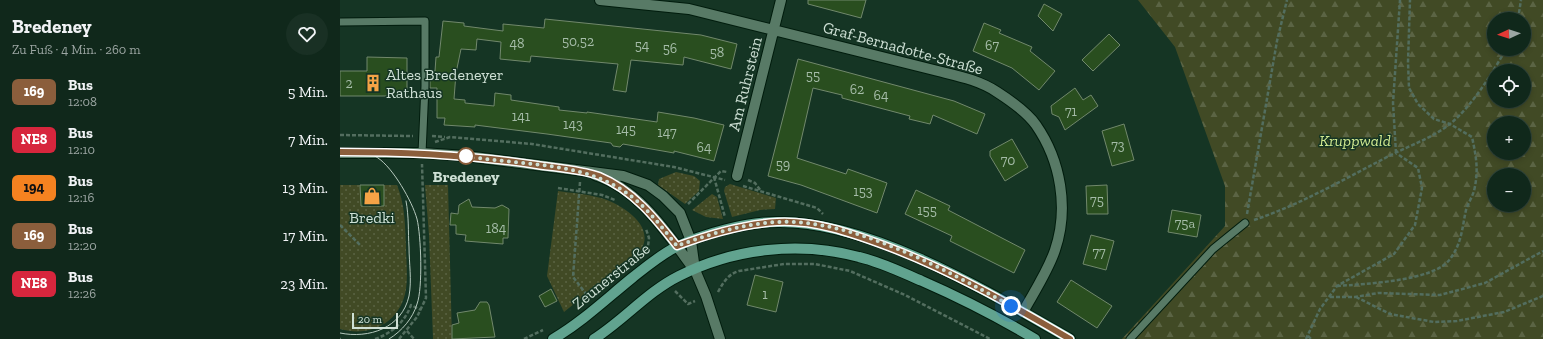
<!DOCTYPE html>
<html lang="de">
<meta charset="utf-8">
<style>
body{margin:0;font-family:"Zilla Slab",serif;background:#193024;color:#f1f3f6;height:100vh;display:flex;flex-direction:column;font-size:15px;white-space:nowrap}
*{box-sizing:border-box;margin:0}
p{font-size:13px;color:#9ca6a3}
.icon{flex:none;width:22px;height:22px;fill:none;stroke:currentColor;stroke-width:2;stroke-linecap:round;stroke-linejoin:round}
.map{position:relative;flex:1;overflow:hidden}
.side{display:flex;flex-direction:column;background:#10281b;width:340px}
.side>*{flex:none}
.badge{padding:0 8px;border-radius:6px;font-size:14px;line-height:26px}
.needle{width:26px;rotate:267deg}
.tools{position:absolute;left:1147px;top:12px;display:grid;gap:8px}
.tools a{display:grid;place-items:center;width:44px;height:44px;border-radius:50%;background:#10281b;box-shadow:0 2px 6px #0003,0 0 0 1px #30443a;font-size:20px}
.scale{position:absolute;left:12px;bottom:10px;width:46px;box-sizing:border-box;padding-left:4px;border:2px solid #cee0d5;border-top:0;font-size:11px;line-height:14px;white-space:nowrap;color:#cee0d5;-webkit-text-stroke:3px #153524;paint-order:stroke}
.you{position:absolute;width:20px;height:20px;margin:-10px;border:3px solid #fff;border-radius:50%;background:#1a73e8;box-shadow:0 0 0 6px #1a73e833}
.map>.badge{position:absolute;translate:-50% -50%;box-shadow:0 0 0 2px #fff}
.round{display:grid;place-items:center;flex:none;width:42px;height:42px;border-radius:21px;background:#193024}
.head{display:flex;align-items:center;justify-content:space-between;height:68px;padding:0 12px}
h1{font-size:19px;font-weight:700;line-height:30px}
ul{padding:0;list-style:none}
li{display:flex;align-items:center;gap:12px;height:48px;padding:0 12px}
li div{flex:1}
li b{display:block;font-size:15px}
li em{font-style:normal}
li .badge{min-width:44px;font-weight:700;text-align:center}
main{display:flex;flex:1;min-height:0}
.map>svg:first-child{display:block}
</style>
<main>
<section class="side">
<div class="head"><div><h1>Bredeney</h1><p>Zu Fuß · 4 Min. · 260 m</p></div><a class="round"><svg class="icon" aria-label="heart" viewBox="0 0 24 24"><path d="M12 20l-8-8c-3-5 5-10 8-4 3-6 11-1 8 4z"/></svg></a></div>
<ul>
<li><span class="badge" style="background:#8b5e3c;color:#fff">169</span><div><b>Bus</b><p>12:08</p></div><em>5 Min.</em></li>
<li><span class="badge" style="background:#d7263d;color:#fff">NE8</span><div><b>Bus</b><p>12:10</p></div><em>7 Min.</em></li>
<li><span class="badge" style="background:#f58220;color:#111">194</span><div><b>Bus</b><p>12:16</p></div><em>13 Min.</em></li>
<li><span class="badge" style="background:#8b5e3c;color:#fff">169</span><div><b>Bus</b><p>12:20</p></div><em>17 Min.</em></li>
<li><span class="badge" style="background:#d7263d;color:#fff">NE8</span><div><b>Bus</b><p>12:26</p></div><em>23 Min.</em></li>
</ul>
</section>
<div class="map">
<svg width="1203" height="339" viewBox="0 0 1203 339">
<defs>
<pattern id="grass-dots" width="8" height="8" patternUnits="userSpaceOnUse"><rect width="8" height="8" fill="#414a25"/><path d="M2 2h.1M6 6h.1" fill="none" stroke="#5b6444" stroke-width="1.8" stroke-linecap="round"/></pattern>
<pattern id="forest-firs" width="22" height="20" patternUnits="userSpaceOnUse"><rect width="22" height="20" fill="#414a25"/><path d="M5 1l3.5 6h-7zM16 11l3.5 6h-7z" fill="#5b6444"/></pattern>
</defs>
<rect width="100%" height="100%" fill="#153524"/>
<path fill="url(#grass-dots)" d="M336,172L354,176L360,181L359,191L345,204L318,185L319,179Z
M390,184L436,198L435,209L420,210L392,217L384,191L385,187Z
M0,185H57C65,205 65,224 66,246C66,260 68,275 66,289C61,322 31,338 0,329Z
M108,185L112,339H93L89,235L85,185Z
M218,191C232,193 247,194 261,198C281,204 316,225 301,250L224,312L207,276Z
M372,194L377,197L383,219L366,217L352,210Z"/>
<path fill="url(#forest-firs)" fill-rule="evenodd" d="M798,0H1203V339H782L885,226V186L835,47ZM1154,19H1184V49H1154ZM1154,71H1184V101H1154ZM1154,123H1184V153H1154ZM1154,175H1184V205H1154Z"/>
<path fill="#294e1f" stroke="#71886c" d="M468,0H526L521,18L468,4Z
M704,4L722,14L713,31L698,16Z
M205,19L361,35L397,44L391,69L344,57L343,65L291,60L286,92L273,90L278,64L191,56L190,62L160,59L161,42L137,39L136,50L121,49L116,73L114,99L125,100V103L154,106L155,93L171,95V100L219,107V110L247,113V112L317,122L318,112L354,118L384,125L374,161L334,151V153L283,144L280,147L273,146L271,143L207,134L135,125V127L104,125L105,118H97V88H90V70L95,71L96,57H99L103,21L124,23V26L163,31V24L204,28Z
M644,23L661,30L659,33L692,47L690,51L715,71L699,90L672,68L633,51Z
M769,34L780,45L753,71L742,60Z
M27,57L67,58V96H0V71H27Z
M458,59L614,101L645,114L637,134L593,115L590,124L569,119L570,116L502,98V95L473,88L457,158L506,174L508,169L547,183L537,213L461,185L428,176Z
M735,88L743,100L751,95L758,106L725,130L719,117L712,114L711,106Z
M784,124L794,160L772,166L762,131Z
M672,139L688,167L665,181L650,156V151Z
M20,185H44V206H21Z
M767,185L768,214H747L746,186Z
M576,190L610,206L608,210L685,250L674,273L610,241L612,236L565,214Z
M129,199L132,207L155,208L162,205L169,209L168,238H163V244L125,241L126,235L116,234V225H110L111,213L118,214L119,205Z
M832,210L861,215L857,237L828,232Z
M751,235L774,241L766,270L743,264Z
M415,275L443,282L436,312L407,305Z
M731,280L772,306L757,328L717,302Z
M211,289L217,301L205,307L199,296Z
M140,302H147L149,305L155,337L112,339V325L119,323L117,313L135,310Z"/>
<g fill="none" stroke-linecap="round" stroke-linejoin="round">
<g stroke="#001c0d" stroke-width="9">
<path id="lane" d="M0,22L85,21V86L82,153
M790,339L873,249L905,223"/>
</g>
<g stroke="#001c0d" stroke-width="12">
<path id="street" d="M260,0L349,9L598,71C618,76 639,80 657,92C671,101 687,112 696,125C721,161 729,209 715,250C708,271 694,292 683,312
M397,176L441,0
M355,270L366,296L380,339"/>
</g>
<g stroke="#001c0d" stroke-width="12">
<path id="secondary" d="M0,153H82L126,156L283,176L308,185L323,196L340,213L351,241L355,270
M255,175C299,189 327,233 353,268"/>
</g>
<g stroke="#001c0d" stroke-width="12">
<path id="primary" d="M213,339C242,322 266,299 292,278C306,267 320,255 336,247C364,233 407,222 438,222C532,221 650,293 730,339
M254,339C284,320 307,292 339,276C394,248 460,241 519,257C541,262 561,272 582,281C621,298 658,317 695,339"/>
</g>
<path stroke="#536e5f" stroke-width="2.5" stroke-dasharray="4 2" stroke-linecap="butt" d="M1178,19L1181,0
M0,135L73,136
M92,136L105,137
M95,142L110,137L192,144L334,167L385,180
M1056,153L1053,103L1060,0
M374,177L385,217
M408,180L415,183L421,191
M240,182L233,277L250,299
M403,186L477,208L483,214
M218,188L262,195L275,200
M348,204L381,171L387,172
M907,214L937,41L947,0
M914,220C962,204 1006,178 1051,155C1071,145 1092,138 1110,124C1132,106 1152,74 1166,49
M0,225L20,245
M304,254L302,252L308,246L309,238L306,229
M997,286C1024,284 1095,281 1110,259C1122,243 1122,228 1126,210C1128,204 1132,197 1134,191C1139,170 1136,156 1132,137L1110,124L1094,119L1078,104L1069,88L1068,62L1070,0
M335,291L348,304L355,301
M378,292C383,283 388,274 399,271L444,264H475L510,271L565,295L650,339
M990,297H1015L1038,293L1100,295L1145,283L1203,251
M1016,297L1050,314L1094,322L1117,321L1164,312L1203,296
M67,331L74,339
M968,336L971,339
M0,339H1
M35,339C52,333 65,322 71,305L81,310
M59,339L77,317L86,298L82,164
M184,339L203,330
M966,339L980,309L997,286L1054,254L1075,225L1082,188L1078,168L1056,153"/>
<use href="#lane" stroke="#587a66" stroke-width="7"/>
<use href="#street" stroke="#587a66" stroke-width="10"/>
<use href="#secondary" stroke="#587a66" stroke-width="10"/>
<use href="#primary" stroke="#61a38f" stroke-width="10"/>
<path stroke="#b6c9be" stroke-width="1" d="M0,149C13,149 27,150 38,158C53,168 72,201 77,219C81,235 83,288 77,304C73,318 62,331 49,339
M0,333C29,339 62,328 69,296C72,280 69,263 69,247C68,232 69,216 66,201"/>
</g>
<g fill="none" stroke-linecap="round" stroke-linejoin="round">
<g stroke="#fff" stroke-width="9">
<path id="line" d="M0,152C66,152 131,155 197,165C217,168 239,169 259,176C293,190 316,219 337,246C369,234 403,224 437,222C475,220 511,233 546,246C610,270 670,304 730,339"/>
</g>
<use href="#line" stroke="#8b5e3c" stroke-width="6"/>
<path stroke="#cee0d5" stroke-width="4" stroke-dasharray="0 7.2" d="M126,156C185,167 248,159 297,201C312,214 325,231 337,246C369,234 403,224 437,222C513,218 606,270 671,306"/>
</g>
<defs>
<g id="building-bare" transform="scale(1.38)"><path d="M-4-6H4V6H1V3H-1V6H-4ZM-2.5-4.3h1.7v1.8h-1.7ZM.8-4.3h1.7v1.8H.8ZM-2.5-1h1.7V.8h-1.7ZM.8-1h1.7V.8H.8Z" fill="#f5a346" stroke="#153524" stroke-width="2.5" paint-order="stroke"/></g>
<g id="shop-bare" transform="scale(1.38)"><path d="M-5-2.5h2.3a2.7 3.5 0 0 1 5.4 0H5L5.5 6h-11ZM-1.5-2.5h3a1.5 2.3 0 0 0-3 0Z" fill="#f5a346" stroke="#153524" stroke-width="2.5" paint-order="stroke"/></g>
</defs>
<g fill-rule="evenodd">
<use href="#building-bare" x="33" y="83"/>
<use href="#shop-bare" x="32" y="196"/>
</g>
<circle fill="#fff" stroke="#8b5e3c" stroke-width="2" cx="126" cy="156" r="8"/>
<g text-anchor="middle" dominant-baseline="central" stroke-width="3" stroke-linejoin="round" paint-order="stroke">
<g font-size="14" fill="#a5bca8">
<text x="238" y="41">50,52</text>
<text x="177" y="43">48</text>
<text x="302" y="45">54</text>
<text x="652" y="45">67</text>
<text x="330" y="48">56</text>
<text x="377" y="52">58</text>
<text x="473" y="75">55</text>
<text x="9" y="83">2</text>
<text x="517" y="89">62</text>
<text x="541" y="95">64</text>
<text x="731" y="111">71</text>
<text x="181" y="116">141</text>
<text x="233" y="124">143</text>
<text x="286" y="129">145</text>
<text x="327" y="132">147</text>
<text x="778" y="145">73</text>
<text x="364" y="147">64</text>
<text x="668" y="160">70</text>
<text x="443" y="164">59</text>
<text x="523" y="191">153</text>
<text x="757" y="200">75</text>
<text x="587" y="210">155</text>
<text x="845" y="223">75a</text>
<text x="156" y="228">184</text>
<text x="759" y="252">77</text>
<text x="425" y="294">1</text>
</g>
<g font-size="16" fill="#cee0d5" stroke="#153524">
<text transform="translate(563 48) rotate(15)">Graf-Bernadotte-Straße</text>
<text transform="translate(405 84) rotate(-76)">Am Ruhrstein</text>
<text transform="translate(271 276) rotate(-39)">Zeunerstraße</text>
</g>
<g font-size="16" fill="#cee0d5" stroke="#153524" text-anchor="start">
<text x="46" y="74">Altes Bredeneyer<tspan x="46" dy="18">Rathaus</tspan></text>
<text x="32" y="217" text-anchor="middle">Bredki</text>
</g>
<g font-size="16" font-style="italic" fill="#d0e890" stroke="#153524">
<text x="1015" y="140">Kruppwald</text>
</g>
<g font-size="16" font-weight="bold" fill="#cee0d5" stroke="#153524">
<text x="126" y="176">Bredeney</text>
</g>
</g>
</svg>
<div class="tools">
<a><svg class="needle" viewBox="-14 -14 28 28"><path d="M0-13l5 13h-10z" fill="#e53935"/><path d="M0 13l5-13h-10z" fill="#9ca6a3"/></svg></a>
<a><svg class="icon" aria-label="locate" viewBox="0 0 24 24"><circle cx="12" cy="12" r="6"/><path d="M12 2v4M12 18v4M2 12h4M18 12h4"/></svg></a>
<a>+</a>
<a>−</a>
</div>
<div class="scale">20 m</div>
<div class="you" style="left:671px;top:306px"></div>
</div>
</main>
